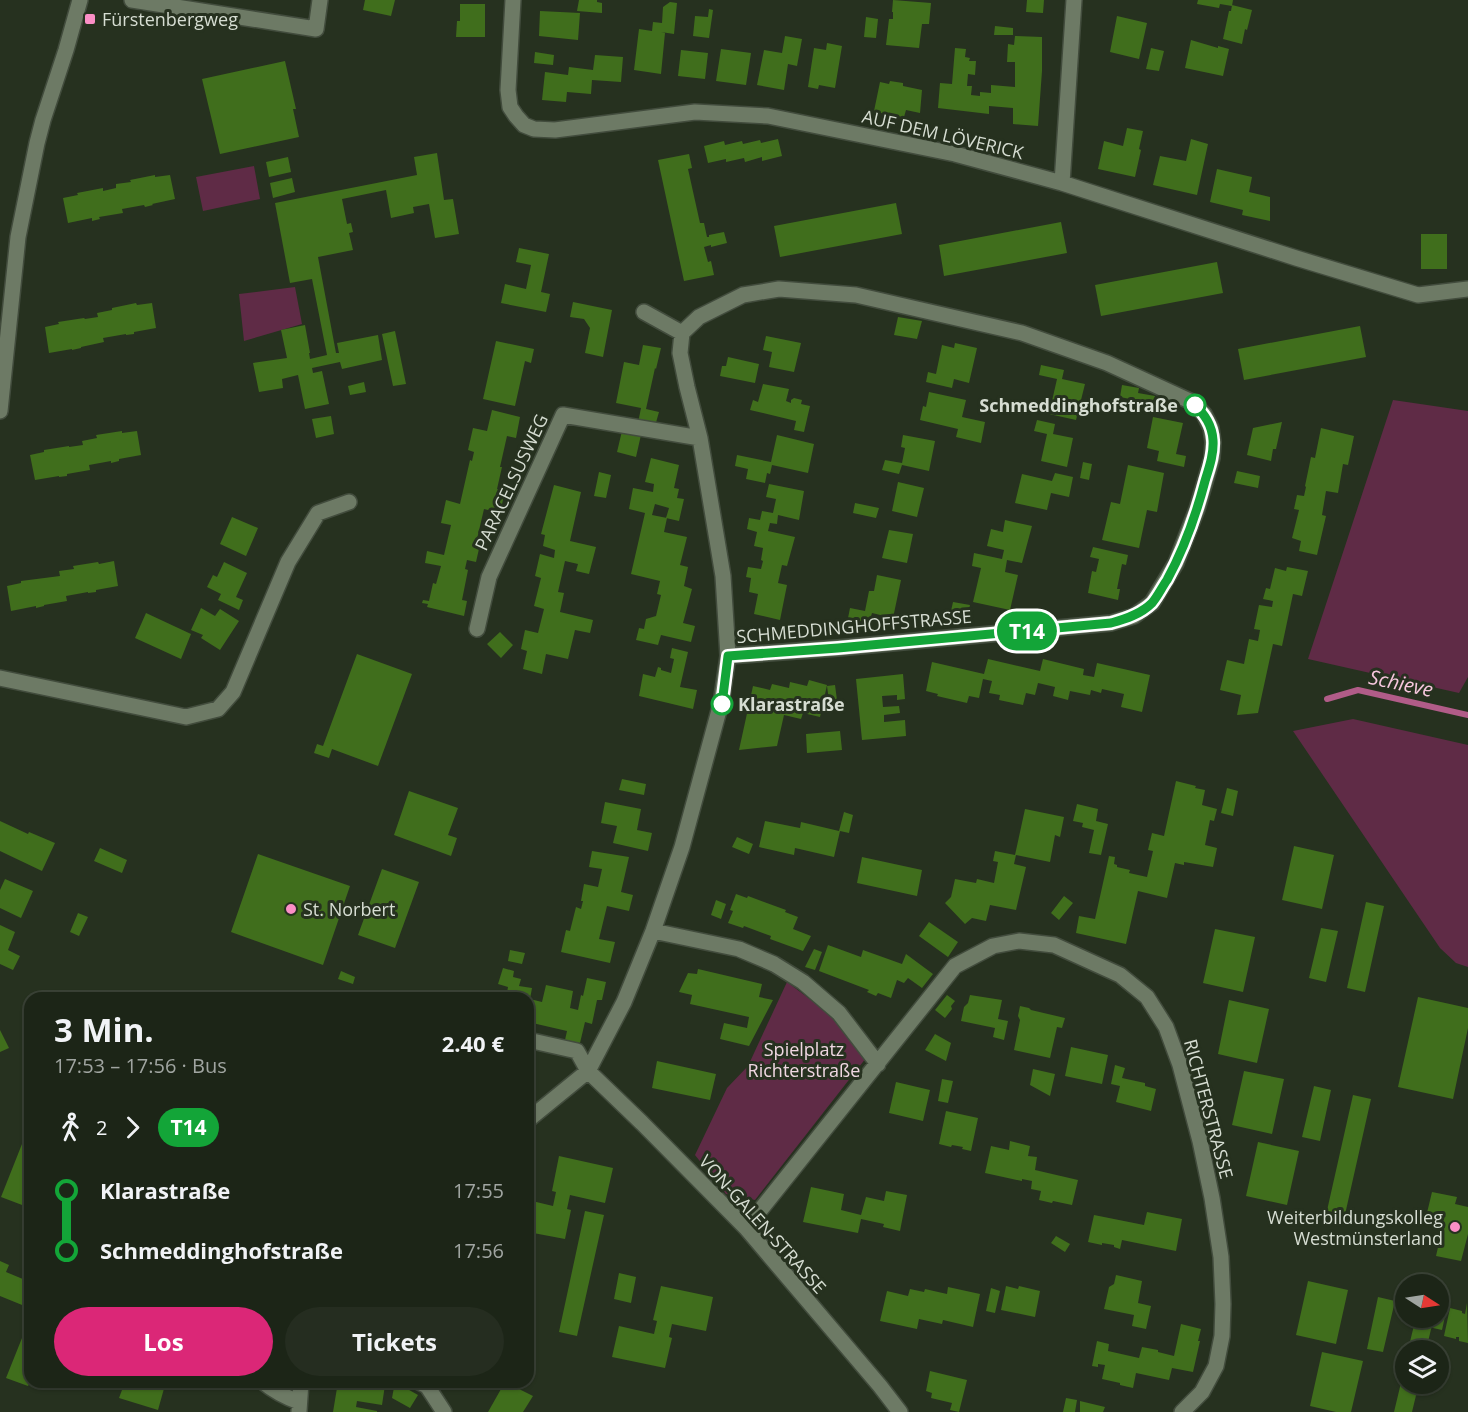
<!DOCTYPE html>
<html lang="de">
<meta charset="utf-8">
<style>
body{margin:0;font-family:"Open Sans",sans-serif;background:#252d20;color:#f1f3f6;height:100vh;display:flex;flex-direction:column;font-size:22px;white-space:nowrap}
*{box-sizing:border-box;margin:0}
p{font-size:20px;color:#a0a5a1}
.icon{flex:none;width:33px;height:33px;fill:none;stroke:currentColor;stroke-width:2;stroke-linecap:round;stroke-linejoin:round}
.map{position:relative;flex:1;overflow:hidden}
.side{position:absolute;left:24px;top:992px;width:510px;height:396px;display:flex;flex-direction:column;background:#1c2517;border-radius:18px;box-shadow:0 2px 4px #0004,0 0 0 2px #3a4236}
.side>*{flex:none}
.badge{padding:0 12px;border-radius:20px;font-size:21px;line-height:39px}
.needle{width:39px;rotate:102deg}
.tools{position:absolute;left:1395px;top:1274px;display:grid;gap:12px}
.tools a{display:grid;place-items:center;width:54px;height:54px;border-radius:50%;background:#1c2517;box-shadow:0 2px 4px #0004,0 0 0 2px #3a4236;font-size:30px}
.map>.badge{position:absolute;translate:-50% -50%;box-shadow:0 0 0 3px #fff}
.legs{display:flex;align-items:center;gap:9px;height:66px;padding:0 30px;font-size:20px}
.legs p{margin-inline-start:auto}
.summary{display:flex;align-items:center;justify-content:space-between;height:102px;padding:0 30px}
h1{font-size:33px;font-weight:700;line-height:45px}
.primary-button{display:flex;gap:12px;margin-top:auto;padding:12px 30px}
.primary-button a{flex:1;height:69px;border-radius:36px;background:#db2777;color:#fff;font-size:24px;font-weight:700;line-height:69px;text-align:center}
.primary-button a+a{background:#252d20;color:#f1f3f6}
ul{padding:0 30px;list-style:none}
li{display:flex;align-items:center;gap:21px;height:60px;font-size:22px}
li i{display:grid;place-items:center;width:9px;height:100%;margin:0 8px;background:currentColor}
li i::after{content:'';width:15px;height:15px;margin:-8px;border:4px solid;border-radius:50%;background:#1c2517}
li p{margin-inline-start:auto}
li:first-child i{background:linear-gradient(#0000 50%,currentColor 0)}
li:last-child i{background:linear-gradient(currentColor 50%,#0000 0)}
.map>svg:first-child{display:block}
</style>
<div class="map">
<svg width="1468" height="1412" viewBox="0 0 1468 1412">
<rect width="100%" height="100%" fill="#26311f"/>
<path fill="#5f2b46" d="M254,166L260,199L203,211L196,177Z
M295,287L302,324L244,341L239,294Z
M1393,400L1468,411V677L1459,693L1308,659Z
M1353,719L1468,745V967L1456,963L1440,948L1293,731Z
M787,982L835,1018L866,1058L755,1200L726,1194L695,1155L727,1088L748,1066Z"/>
<g fill="none" stroke-linecap="round" stroke-linejoin="round">
<path stroke="#b15c88" stroke-width="6" d="M1327,699L1358,690L1468,715"/>
</g>
<path fill="#406e1c" d="M365,0H395L391,16L363,10Z
M579,0H597V2L602,3V13L577,11Z
M893,0L931,3L929,24H922L919,48L886,45L889,19H893V12H892Z
M1027,0H1044L1043,13L1026,12Z
M1198,0H1233L1232,6L1220,4L1219,8L1197,4Z
M670,2L677,3L674,34L661,32L665,33L661,74L634,70L639,29L652,31L653,22L662,23L663,7Z
M460,4H485V37H456L457,21H460Z
M1232,5L1252,10L1247,30L1245,29L1242,44L1223,39L1229,11H1231Z
M709,9L713,10L709,38L693,36L695,16L708,17Z
M540,11L580,13L578,40L539,36Z
M1117,16L1147,23L1139,59L1110,52Z
M866,17L878,19L876,38L864,37Z
M995,26L1013,28V35H994Z
M785,36L802,39L797,66L788,64L784,90L757,85L764,50L782,53Z
M1015,36L1042,37V71L1038,126L1013,124V108L989,106V114L938,108L940,83L952,84L955,48L966,49L965,57L970,58L969,61H976L975,75L968,74L967,86H972L971,95L980,96V92L991,93V85L1015,87V62H1007L1008,44L1014,45Z
M1191,40L1218,48V46L1229,49L1223,76L1185,68Z
M827,43L842,46L835,88L819,85L818,89L808,87L814,48L826,50Z
M1151,48L1164,51L1159,71L1146,69Z
M721,49L751,53L746,85L716,81Z
M681,50L708,53L705,79L678,76Z
M535,52L554,55L553,65L534,63Z
M595,55L623,57L621,82L592,80L591,94L567,92L566,102L542,100L545,72L568,75L569,67L593,70Z
M285,61L296,109H293L299,137L220,154L202,79Z
M890,81L903,83V86L922,90L920,113L906,110L904,117L897,116L896,117L874,111L880,82L889,84Z
M1127,128L1143,131L1139,149L1141,150L1135,177L1098,169L1104,141L1123,146Z
M778,139L782,156L762,161V157L745,162L744,158L726,162V159L708,163L704,146L724,141L725,145L742,141L743,144L760,140L761,143Z
M1191,139L1208,144L1197,195L1153,185L1160,156L1186,161Z
M437,153L444,200L453,199L459,234L435,238L429,204L413,207L414,213L391,218L386,190L342,199L347,224L351,223L353,232L349,233L353,250L318,257L336,353H339L337,343L378,335L382,360L342,369L340,362L312,368L313,373L322,371L329,404L305,409L298,375L282,379L283,388L259,392L253,363L287,358L281,330L305,325L310,353H309L310,359L327,355L312,279L290,283L275,203L417,175L414,157Z
M689,154L692,168L688,169L700,223H704L707,237H709V235L724,232L727,243L711,247V245L704,247L708,262L711,261L714,275L684,281L658,160Z
M288,157L291,172L269,177L266,162Z
M1217,169L1252,177L1249,192L1270,197V221L1242,215L1243,210L1210,202Z
M155,175V177L170,175L175,199L152,204L153,205L145,207L144,205L122,209L123,213L99,217L100,219L92,221V218L68,223L63,198L78,195L77,193L103,188V191L116,188V184L131,182L130,180Z
M292,178L295,192L273,198L270,183Z
M896,203L902,234L780,257L774,226Z
M1061,222L1067,253L944,276L939,245Z
M1421,234H1447V269H1421Z
M519,248L549,254L541,292L550,294L546,312L501,303L505,284L526,289L531,265L516,262Z
M1217,262L1223,293L1101,316L1095,285Z
M573,302L612,310L603,357L585,353L590,328L584,319L570,317Z
M136,303L137,305L152,303L156,328L134,332V334L126,335V334L103,338L104,342L81,347V348L72,350V349L49,353L45,327L59,324L58,322L84,318L85,319L98,317L97,313L112,310V308Z
M898,317L922,321L917,339L894,335Z
M1360,326L1366,357L1244,380L1238,349Z
M395,331L406,384L393,386L382,334Z
M766,336L801,343L794,372L769,367L772,352L763,350Z
M496,341L534,349L531,363L525,361L515,406L483,399Z
M955,343L977,348L969,383L954,379L952,388L926,382L928,372L936,374L942,345L954,348Z
M643,345L661,348L656,369L655,368L646,409L659,412L655,426L638,423L641,408L616,403L624,362L639,365Z
M728,357L759,364L755,383L720,376L722,366H726Z
M1041,365L1064,370L1062,379L1085,384L1076,420L1049,414L1057,379L1039,375Z
M364,382L366,392L350,395L348,386Z
M763,384L789,389L786,401L791,403V400L794,398L802,400L801,404L810,406L804,432L794,430L796,421L750,410L753,400L758,402Z
M1122,385L1139,388L1138,393L1155,396L1151,411L1134,408L1135,400L1120,397Z
M929,392L966,400L962,417L985,422L981,443L956,437L958,429L920,420L923,406L926,407Z
M492,410L520,417L516,438L507,436L500,467H502L497,489L505,491L500,513L484,509L477,539L481,540L476,562L467,560L465,569L468,570L462,600L467,601L464,616L427,607L428,604L422,603L423,600L429,601L433,583L436,584L441,566L425,563L427,551L444,555L451,525L441,523L446,500L460,504L470,460L472,461L474,452L468,450L473,428L487,431Z
M331,416L334,434L316,438L312,419Z
M1153,417L1183,423L1176,454L1186,456L1184,467L1157,461L1159,451L1147,448Z
M1037,420L1055,424L1053,434L1073,438L1067,467L1041,461L1047,434L1034,431Z
M1282,422L1276,449H1273L1271,461L1247,455L1253,428Z
M1321,428L1354,436L1348,465L1343,464L1338,493L1326,491L1322,515L1326,516L1317,555L1299,551L1301,541L1292,538L1299,510L1294,509L1297,495L1304,496L1306,487L1305,486L1311,457L1315,458Z
M122,431V433L137,431L141,455L119,459V461L111,463V461L89,465L90,470L67,474V476L59,477V476L35,480L30,455L44,452V450L69,446V447L83,445L82,441L97,438L96,435Z
M622,431L641,435L636,457L617,452Z
M777,435L814,444L808,473L772,465L770,474L767,473L765,483L746,479L748,469L735,466L737,455L771,462Z
M903,435L935,441L929,471L902,465L899,474L882,470L885,460L902,463L905,448L901,447Z
M651,458L679,465L674,488L679,489L677,498L684,499L679,521L666,518L669,508L655,504L652,515L667,518L664,532L687,537L680,565L688,567L684,586L692,589L683,623L695,626L691,642L661,635L658,645L636,640L639,628L644,629L646,619L656,616L661,595L657,594L660,581L631,574L645,513L629,509L633,488L653,492L654,484L645,482Z
M1083,462L1092,464L1089,480L1080,478Z
M1128,465L1164,473L1157,512L1147,510L1139,548L1102,540L1111,502L1120,504Z
M1237,471L1260,476L1258,488L1234,483Z
M599,472L611,475L606,498L594,496Z
M1055,473L1073,477L1069,497L1051,493L1047,510L1015,503L1022,474L1052,481Z
M898,482L924,488L917,517L892,511Z
M769,484L804,491L799,520L778,515L777,524L770,523L768,531L795,537L787,566L782,565L778,583L787,585L780,620L754,614L758,594L749,592L751,578L746,577L748,567L761,569L763,561L761,560L763,548L754,546L757,532L747,529L749,518L760,520L762,511L773,513L776,499L766,497Z
M554,485L581,492L570,541L596,547L589,574L576,571L578,564L565,561L558,592L564,593L560,612L593,620L590,633L575,630L568,659L546,654L542,674L523,669L527,651L521,649L525,630L538,633L544,609L534,606L541,578L535,576L540,554L554,558L555,550L543,546L545,535L541,534Z
M855,503L879,508L876,518L853,513Z
M232,517L258,528L246,556L220,544Z
M1005,520L1032,526L1022,563L1007,560L1005,572L1018,575L1010,610L973,602L981,568L972,566L974,553L1002,559L1004,550L987,546L991,529L1003,532Z
M889,530L913,534L907,563L882,558Z
M1093,547L1128,555L1126,565L1122,564L1117,589H1120L1118,600L1088,593L1092,571L1096,572L1099,559L1090,557Z
M114,561L118,586L96,590V592L88,593V592L66,596L67,601L44,605V606L36,608V606L11,611L7,586L21,583V581L60,576L59,571L74,569L73,566L98,562L99,564Z
M224,562L247,573L236,597L243,600L239,610L218,600L221,594L207,587L213,575L217,577Z
M1287,567L1308,571L1302,596L1293,594L1282,646L1273,644L1258,713L1237,715L1241,695L1220,690L1227,660L1244,664L1249,639L1258,641L1260,630L1254,629L1259,605L1272,607L1273,601L1263,599L1266,588L1270,589L1275,568L1286,571Z
M877,575L901,580L893,618L872,613L869,623L848,618L850,608L865,611L869,591H874Z
M953,602L970,605L966,623L949,620Z
M201,608L215,616L220,609L239,621L220,650L201,638L203,635L191,630Z
M146,613L191,634L181,659L135,638Z
M500,632L513,645L501,658L487,644Z
M672,648L688,652L680,687L697,690L693,709L639,696L643,674L655,677L658,667L661,668V670L671,673L674,659L670,658Z
M357,654L412,674L378,766L332,749L329,758L314,753L317,744L323,746Z
M988,659L1040,671L1043,659L1084,669L1083,675L1094,677L1097,663L1150,675L1142,712L1121,707L1124,694L1102,689L1101,693L1091,690L1090,695L1070,691L1068,700L1053,696L1055,687L1038,683L1035,695L1026,693L1023,705L999,700L1000,695L989,693L992,681L983,679L979,698L969,696L967,703L937,696L938,694L926,691L932,662L984,674Z
M903,674L905,699L897,700V695L882,696L883,707L899,706L900,713L884,715V722L905,720L906,736L862,740L856,679Z
M809,680L827,685L820,717L803,713L801,719L784,715L777,746L739,750L753,686L770,690L772,684L789,688L790,682L807,686Z
M835,685L837,700L829,701L827,686Z
M840,731L842,750L807,753L806,734Z
M622,779L646,784L644,795L619,790Z
M1176,781L1196,786L1195,788L1205,790L1202,805L1217,809L1214,821L1210,820L1205,845L1217,848L1213,867L1184,862V865L1175,863L1167,898L1138,891L1126,944L1076,933L1079,916L1095,919L1109,856L1115,857L1114,864L1117,865V867L1130,870L1129,873L1147,877L1153,851L1148,850L1152,833L1164,836Z
M1227,788L1238,791L1233,816L1221,813Z
M409,791L458,808L448,835L457,838L451,856L394,835Z
M605,802L641,809L637,830L652,833L648,851L613,843L617,826L601,823Z
M1077,804L1098,809L1096,821L1108,824L1101,855L1089,853L1094,830L1082,827L1083,823L1073,821Z
M1025,809L1064,817L1060,837L1055,835L1050,862L1016,855L1014,864L1026,867L1016,910L990,905L986,921L972,918L965,924L945,903L951,897L955,879L976,883L977,879L994,883L998,862L993,861L995,851L1015,855Z
M844,812L853,815L849,833L840,831L834,857L795,848L794,855L759,847L765,821L800,828L801,822L839,831Z
M0,821L28,834L29,832L55,843L42,871L0,851Z
M737,837L753,844L749,854L732,847Z
M1294,846L1334,855L1322,909L1282,900Z
M100,848L127,860L122,873L94,861Z
M592,851L629,857L621,892L633,895L629,911L607,906L599,939L615,942L610,963L561,952L566,930L570,931L576,907L581,909L583,901H581L584,884L598,887L602,869L589,867Z
M258,854L350,886L323,965L231,932Z
M862,857L922,870L917,896L857,883Z
M382,869L419,882L395,948L358,935Z
M5,879L33,891L21,918L0,908V890Z
M736,894L747,898L748,896L786,910L785,912L798,917L793,929L811,936L803,951L770,939L771,936L744,926L743,928L728,923L733,911L730,910Z
M1064,896L1073,903L1059,920L1051,913Z
M716,900L726,904L721,919L711,915Z
M1366,902L1384,906L1365,992L1347,988Z
M78,913L88,917L79,936L70,932Z
M929,922L958,942L948,957L919,936Z
M0,925L15,932L8,950L20,956L13,970L0,964Z
M1321,928L1338,931L1326,982L1309,978Z
M1215,929L1255,937L1243,992L1203,983Z
M828,945L861,957L863,950L902,964L906,954L933,974L922,988L908,978L904,983L897,980L891,998L878,993L876,996L867,992L869,990L819,971Z
M814,949L822,952L815,970L805,967Z
M510,950L525,953L522,964L508,961Z
M503,968L514,971L513,977L521,979L519,986L532,988L530,999L542,1002L546,985L573,991L570,1008L578,1010L581,995L583,996L587,978L606,982L602,1000H597L592,1024L585,1022L580,1043L565,1040L567,1031L528,1022V998H506L508,987L498,984Z
M698,969L762,984L759,997L773,1000L749,1046L720,1039L724,1023L747,1028L749,1017L690,1004L692,995L679,992L688,973L697,974Z
M341,971L355,977L353,984L338,979Z
M947,995L955,1001L951,1006L952,1009L945,1018L935,1010Z
M970,995L1002,1000L998,1019L1008,1021L1004,1040L993,1037L995,1028L961,1021L964,1007L968,1003Z
M1418,997L1468,1008V1028L1453,1099L1398,1087Z
M1229,1000L1269,1009L1257,1063L1218,1054Z
M1020,1006L1029,1008L1031,1010L1065,1018L1062,1028L1057,1027L1050,1058L1014,1050L1020,1020L1018,1016Z
M0,1030L9,1048L0,1052Z
M935,1034L951,1043L946,1061L925,1050Z
M1071,1047L1108,1055L1102,1084L1065,1076Z
M657,1061L716,1074L710,1100L652,1088Z
M1115,1065L1125,1068L1122,1078L1145,1083V1086L1156,1089L1151,1111L1116,1102L1120,1086L1111,1084Z
M1033,1069L1055,1074L1050,1096L1030,1085Z
M1244,1071L1284,1079L1272,1134L1232,1125Z
M942,1079L953,1081L948,1103L938,1101Z
M896,1082L930,1090L923,1121L889,1113Z
M1314,1086L1331,1090L1320,1141L1302,1137Z
M1353,1095L1371,1099L1344,1219L1326,1215Z
M946,1111L978,1118L971,1151L962,1149L963,1147L952,1145L951,1147L939,1144Z
M1010,1141L1030,1146L1028,1156L1037,1157L1035,1170L1078,1180L1072,1205L1053,1201L1052,1203L1039,1200L1041,1191L1031,1189L1032,1181L1022,1179V1181L985,1173L991,1146L1009,1150Z
M1258,1142L1299,1151L1287,1205L1246,1196Z
M22,1144L30,1147V1208L1,1197Z
M559,1156L613,1168L605,1203L570,1195L567,1209L571,1210L565,1239L528,1232V1200L553,1206L556,1192L552,1191Z
M811,1187L844,1194L841,1210L861,1215L866,1197L884,1201L886,1191L907,1195L900,1231L883,1227L884,1224L861,1219L858,1233L803,1222Z
M1432,1192L1457,1197L1455,1204L1468,1207V1234L1461,1261L1436,1256L1444,1221L1426,1217Z
M585,1211L604,1215L577,1336L559,1332Z
M1147,1212L1182,1219L1176,1251L1122,1240L1120,1249L1114,1247V1245L1102,1243V1245L1088,1242L1094,1215L1144,1225Z
M1056,1236L1070,1244L1065,1252L1051,1243Z
M0,1261L9,1265L6,1272L30,1282V1301L27,1307L0,1296Z
M619,1273L636,1277L631,1303L614,1299Z
M1116,1275L1142,1281L1138,1303L1151,1306L1146,1329L1132,1326L1134,1315L1104,1309L1109,1287L1114,1284Z
M1308,1281L1348,1290L1336,1344L1296,1335Z
M661,1286L713,1297L706,1331L672,1324L669,1337L672,1338L665,1368L612,1357L619,1326L654,1334L657,1321L653,1320Z
M1006,1286L1018,1289L1019,1286L1040,1291L1035,1317L1001,1310Z
M948,1287L980,1294L973,1327L943,1320L942,1324L919,1319L917,1329L880,1321L887,1291L908,1296L910,1289L924,1292L925,1289L947,1294Z
M991,1288L1000,1291L995,1313L986,1311Z
M1378,1297L1395,1301L1383,1352L1367,1349Z
M1467,1303L1468,1343L1459,1341V1337H1456V1339L1444,1336L1450,1308L1462,1311V1313L1465,1314Z
M1438,1311L1446,1312L1442,1330L1433,1328L1436,1317H1438Z
M1416,1317H1434L1426,1350H1408Z
M30,1318V1383L28,1386L6,1378Z
M1181,1324L1201,1329L1198,1341H1200L1193,1372L1172,1368L1169,1380L1136,1373L1133,1388L1120,1385V1383L1102,1379L1105,1365L1098,1364V1367L1092,1366L1097,1341L1109,1344L1108,1351L1139,1358L1142,1347L1158,1350V1352L1174,1356Z
M1322,1352L1363,1361L1351,1412H1336L1310,1406Z
M1405,1366L1406,1383H1419L1412,1412H1394Z
M930,1371L967,1380L959,1412L950,1410L952,1403L931,1398L932,1393L926,1391Z
M125,1382H155L165,1385L158,1410L119,1398Z
M338,1382H362V1385L371,1387L372,1383L385,1385L382,1405L357,1401L356,1407L377,1411V1412H333Z
M395,1382L418,1395L410,1408L392,1398Z
M505,1382L533,1396L523,1412H488Z
M1066,1398L1077,1400L1075,1412H1063Z
M1080,1401L1105,1407L1103,1412H1080Z"/>
<g fill="none" stroke-linecap="round" stroke-linejoin="round">
<g stroke="#424c3d" stroke-width="18">
<path id="minor" d="M132,0L316,29L320,0
M513,0L508,90L510,107L516,116L524,125L534,129L555,130L695,112L768,116L955,154L1062,183L1296,258L1418,295L1468,289
M1062,183L1074,0
M644,312L682,333
M682,333L699,317L743,295L779,289L856,295L1022,333L1107,363L1192,402L1204,414L1211,428L1213,442L1212,458L1197,509L1176,563L1152,603L1134,616L1111,623L838,648L728,656
M0,411L18,237L37,143L43,120L66,50L80,0
M477,629L489,577L563,415L700,438
M0,678L186,717L218,709L233,692L288,562L318,513L349,502
M653,931L739,949L774,964L803,982L839,1013L878,1064
M528,1040L577,1051L588,1071L642,1123L746,1228L880,1386L900,1412
M528,1120L588,1071L624,1002L653,931L682,847L721,703L728,656L723,576L700,438L687,387L680,353L682,333
M746,1228L955,966L993,946L1019,941L1054,945L1120,975L1147,997L1166,1027L1180,1065L1200,1141L1212,1198L1221,1257L1223,1304L1222,1336L1216,1366L1202,1392L1182,1412
M263,1382C274,1391 285,1397 299,1402
M419,1382L427,1386L444,1412
M299,1411L301,1382"/>
</g>
<use href="#minor" stroke="#6d7a65" stroke-width="15"/>
</g>
<g fill="none" stroke-linecap="round" stroke-linejoin="round">
<g stroke="#fff" stroke-width="14">
<path id="line-1" d="M722,704L728,656L838,648L1111,623C1126,619 1141,614 1152,603C1158,596 1162,587 1167,580C1184,549 1196,515 1205,481C1209,468 1214,454 1213,440C1212,425 1205,415 1195,405"/>
</g>
<use href="#line-1" stroke="#13a538" stroke-width="9"/>
</g>
<g fill="#fb8fc6" stroke="#26311f" stroke-width="2">
<rect x="84" y="13" width="12" height="12" rx="3"/>
<circle cx="291" cy="909" r="6"/>
<circle cx="1455" cy="1227" r="6"/>
</g>
<g fill="#fff" stroke="#13a538" stroke-width="3">
<circle cx="1195" cy="405" r="10"/>
<circle cx="722" cy="704" r="10"/>
</g>
<g text-anchor="middle" dominant-baseline="central" stroke-width="6" stroke-linejoin="round" paint-order="stroke">
<g font-size="18" fill="#d6ddd2" stroke="#26311f" text-anchor="start">
<text x="102" y="19">Fürstenbergweg</text>
<text x="303" y="909">St. Norbert</text>
<text x="1443" y="1217" text-anchor="end">Weiterbildungskolleg<tspan x="1443" dy="21">Westmünsterland</tspan></text>
</g>
<g font-size="18" fill="#d6ddd2" stroke="#26311f">
<text transform="translate(943 134) rotate(13)">AUF DEM LÖVERICK</text>
<text transform="translate(511 482) rotate(-65)">PARACELSUSWEG</text>
<text transform="translate(854 626) rotate(-5)">SCHMEDDINGHOFFSTRASSE</text>
<text transform="translate(1209 1109) rotate(75)">RICHTERSTRASSE</text>
<text transform="translate(763 1224) rotate(48)">VON-GALEN-STRASSE</text>
</g>
<g font-size="18" font-weight="bold" fill="#d6ddd2" stroke="#26311f" text-anchor="end">
<text x="1178" y="405">Schmeddinghofstraße</text>
<text x="738" y="704" text-anchor="start">Klarastraße</text>
</g>
<g font-size="18" fill="#f0d7e2" stroke="#26311f">
<text x="804" y="1049">Spielplatz<tspan x="804" dy="21">Richterstraße</tspan></text>
</g>
<g font-size="20" font-style="italic" fill="#f6c7dd" stroke="#26311f">
<text transform="translate(1401 683) rotate(12)">Schieve</text>
</g>
</g>
</svg>
<div class="tools">
<a><svg class="needle" viewBox="-14 -14 28 28"><path d="M0-13l5 13h-10z" fill="#e53935"/><path d="M0 13l5-13h-10z" fill="#a0a5a1"/></svg></a>
<a><svg class="icon" aria-label="layers" viewBox="0 0 24 24"><path d="M12 4l9 5-9 5-9-5zM3 14l9 5 9-5"/></svg></a>
</div>
<b class="badge" style="left:1027px;top:631px;background:#13a538;color:#fff">T14</b>
<section class="side">
<div class="summary"><div><h1>3 Min.</h1><p>17:53 – 17:56 · Bus</p></div><b>2.40 €</b></div>
<div class="legs"><svg class="icon" aria-label="walk" viewBox="0 0 24 24"><circle cx="13" cy="4" r="2"/><path d="M13 8l-2 6 4 7M11 14l-3 7M7 12l3-4h3l4 4"/></svg>2<svg class="icon" aria-label="forward" viewBox="0 0 24 24"><path d="M9 5l7 7-7 7"/></svg><b class="badge" style="background:#13a538;color:#fff">T14</b></div>
<ul>
<li><i style="color:#13a538"></i><b>Klarastraße</b><p>17:55</p></li>
<li><i style="color:#13a538"></i><b>Schmeddinghofstraße</b><p>17:56</p></li>
</ul>
<div class="primary-button"><a>Los</a><a>Tickets</a></div>
</section>
</div>
